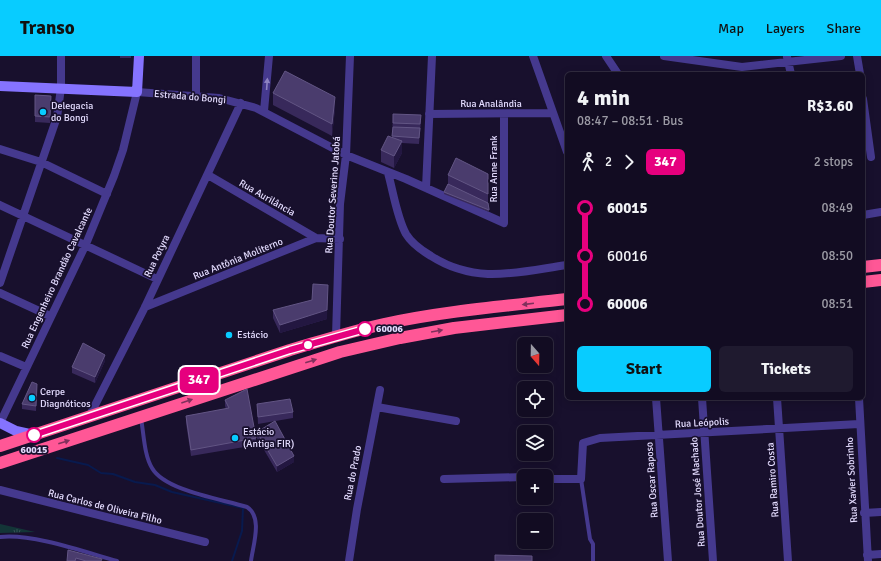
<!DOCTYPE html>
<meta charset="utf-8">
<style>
body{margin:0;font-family:Signika,sans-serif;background:#1f1a2f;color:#f1f3f6;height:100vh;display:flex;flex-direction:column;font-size:15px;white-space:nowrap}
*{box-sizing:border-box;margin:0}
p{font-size:13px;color:#9c9ba5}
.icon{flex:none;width:22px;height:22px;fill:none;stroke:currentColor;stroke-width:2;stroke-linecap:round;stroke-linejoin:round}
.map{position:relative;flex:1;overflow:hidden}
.sheet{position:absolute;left:565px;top:16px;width:300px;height:328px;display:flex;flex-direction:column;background:#120c22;border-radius:6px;box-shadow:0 2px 10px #0003,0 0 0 1px #312c40}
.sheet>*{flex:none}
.badge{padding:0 8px;border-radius:6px;font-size:14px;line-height:26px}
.needle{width:26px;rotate:160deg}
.controls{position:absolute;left:517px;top:281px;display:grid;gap:8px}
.controls a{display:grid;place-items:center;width:36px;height:36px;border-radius:6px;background:#120c22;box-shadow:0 2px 10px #0003,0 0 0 1px #312c40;font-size:20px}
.map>.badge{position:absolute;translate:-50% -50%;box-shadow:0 0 0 2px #fff}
.legs{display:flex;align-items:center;gap:6px;height:44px;padding:0 12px;font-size:13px}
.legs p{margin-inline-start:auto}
.head{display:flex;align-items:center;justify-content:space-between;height:68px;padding:0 12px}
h1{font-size:22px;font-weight:700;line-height:30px}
.cta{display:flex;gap:8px;margin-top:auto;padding:8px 12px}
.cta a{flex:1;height:46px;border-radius:6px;background:#08ccff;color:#111;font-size:16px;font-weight:700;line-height:46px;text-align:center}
.cta a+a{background:#1f1a2f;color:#f1f3f6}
ul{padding:0 12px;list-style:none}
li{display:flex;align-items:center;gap:14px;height:48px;font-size:15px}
li i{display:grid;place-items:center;width:6px;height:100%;margin:0 5px;background:currentColor}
li i::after{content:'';width:10px;height:10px;margin:-5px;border:3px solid;border-radius:50%;background:#120c22}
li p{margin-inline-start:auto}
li:first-child i{background:linear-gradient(#0000 50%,currentColor 0)}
li:last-child i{background:linear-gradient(currentColor 50%,#0000 0)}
header{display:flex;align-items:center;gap:24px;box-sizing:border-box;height:56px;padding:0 20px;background:#08ccff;color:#111}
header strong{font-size:19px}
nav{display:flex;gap:22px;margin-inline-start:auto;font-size:14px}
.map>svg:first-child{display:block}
</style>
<header>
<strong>Transo</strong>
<nav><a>Map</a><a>Layers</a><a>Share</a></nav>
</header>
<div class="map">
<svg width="881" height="505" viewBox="0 0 881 505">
<defs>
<pattern id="grass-tufts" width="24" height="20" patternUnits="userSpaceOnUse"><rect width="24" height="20" fill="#133537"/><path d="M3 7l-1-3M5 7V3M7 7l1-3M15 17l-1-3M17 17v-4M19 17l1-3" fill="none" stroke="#355255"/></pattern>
</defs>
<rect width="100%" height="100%" fill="#18102d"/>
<path fill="url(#grass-tufts)" d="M0,468L35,476L0,477Z"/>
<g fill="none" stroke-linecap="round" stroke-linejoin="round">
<path stroke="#081a4e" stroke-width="2" d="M57,402L88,409L101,417L113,418L135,426L155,429L172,436L243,452L242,475L232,505"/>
<path stroke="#45398e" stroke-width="4" d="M141,363C144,378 144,399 152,412C165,435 222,443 247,451C263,461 253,489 251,505
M581,423L590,483L593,488V505
M0,481C31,477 85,496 117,505"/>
<path stroke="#45398e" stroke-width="8" d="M533,0L567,96
M606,0L618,18
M664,0L742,11L841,0
M857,0L860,18
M787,1L791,18
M196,39V0
M863,43L871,101
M264,55L269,0
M429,58L553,57
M0,93L41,106L107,138
M388,117C393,135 397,162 406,178C412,188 421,194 431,200C476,229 518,216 567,209
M208,119L316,182
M426,132L432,0
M0,149L157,223
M863,159L881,156
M0,227L57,61L61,32V0
M0,237L50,260
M145,251L316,182L340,183
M336,280L340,148L346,99L350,0
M0,300L26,311
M656,342L668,505
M702,342L713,505
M777,342L788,505
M859,342L868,505
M377,351L456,365
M89,361L145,251L241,47
M0,367L86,188L114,120L123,94L137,36L219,42L256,52L346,99L406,123L504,167V58
M444,423L524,421
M546,423H581L583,387L600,382L859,368
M0,434L205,486
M864,457L881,456
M867,499L881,498
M349,505L357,453L380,334"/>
<path stroke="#8573ff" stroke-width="10" d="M0,30L137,36L139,0
M0,367L16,375L34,379"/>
<path stroke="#ff5796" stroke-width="12" d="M863,211L881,209
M863,226L881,224
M0,390L290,294C321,285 352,275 384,268C444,255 506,250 567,243
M0,407L340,296L400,282L454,272L567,259"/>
</g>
<path fill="#38295b" d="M120,0H131V2H120Z
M273,37L335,53L332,80L273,49Z
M35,39L51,40L50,67L35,66Z
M393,58L421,65L419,88L402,87V97L394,112L381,106V94L392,81Z
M488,118V147L489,155V156L444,138V136L448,128V119Z
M273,254L327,263L280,277L273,262Z
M105,305L95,327L72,317V311Z
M37,328L36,355L22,353V348Z
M225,344L256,382V389L191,400L186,367V360L226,353L225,350Z
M257,348L293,356V362L258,368Z
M257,376L294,406L277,416L257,382Z
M68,494L102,505H67Z"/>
<path fill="#231741" d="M335,41V53L332,80V68Z
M402,85V97L394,112V100Z
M328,229L327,263L280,277V269L327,254Z
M105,299V305L95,327V321Z
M294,400V406L277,416V410Z"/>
<path fill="#4a3c6d" stroke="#625584" d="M285,15L335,41L332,68L273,37Z
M35,39L51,40L50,61L35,60Z
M393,58L421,59L420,68L393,67Z
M393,71L420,72L419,82L392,80Z
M388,80L402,85L394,100L381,94Z
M456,102L488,118V138L448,119Z
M448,128L488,147L489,153V154L444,136Z
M313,228L328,229L327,254L280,269L273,254L312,244Z
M83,287L105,299L95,321L72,311Z
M32,326L37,328L36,350L22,348Z
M247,333L256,382L191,394L186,360L229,352L225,344Z
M290,343L293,356L258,361L257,348Z
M275,365L294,400L277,410L257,376Z
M68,494L102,503L101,505H86L76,502L75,505H67Z
M495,499L532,500V505H495Z"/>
<defs><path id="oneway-solid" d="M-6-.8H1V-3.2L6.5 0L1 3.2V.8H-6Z"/></defs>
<use fill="#8d82c1" href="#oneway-solid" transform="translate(267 28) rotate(-86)"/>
<g fill="#80305c">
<use href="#oneway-solid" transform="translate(528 248) rotate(173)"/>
<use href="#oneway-solid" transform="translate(437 275) rotate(-10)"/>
<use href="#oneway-solid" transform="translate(311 305) rotate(-17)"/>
<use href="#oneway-solid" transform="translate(187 345) rotate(-19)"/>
<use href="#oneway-solid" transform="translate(64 386) rotate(-18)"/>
</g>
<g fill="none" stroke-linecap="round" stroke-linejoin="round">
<g stroke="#fff" stroke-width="9">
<path id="line-1" d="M34,379L290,294L365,273"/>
</g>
<use href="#line-1" stroke="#e6007e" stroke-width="6"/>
</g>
<g fill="#08ccff" stroke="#18102d" stroke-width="1.5">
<circle cx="43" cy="56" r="4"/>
<circle cx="229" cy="279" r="4"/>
<circle cx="32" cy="342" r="4"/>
<circle cx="235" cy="382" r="4"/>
</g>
<g fill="#fff" stroke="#e6007e" stroke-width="2">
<circle cx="365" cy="273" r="7"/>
<circle cx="308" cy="289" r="5"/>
<circle cx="34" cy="379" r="7"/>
</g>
<g text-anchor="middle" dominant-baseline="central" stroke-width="3.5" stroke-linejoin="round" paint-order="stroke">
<g font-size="10" fill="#e4dcff" stroke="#18102d">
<text transform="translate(190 41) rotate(5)">Estrada do Bongi</text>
<text x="491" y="48">Rua Analândia</text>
<text transform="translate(494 113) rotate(-90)">Rua Anne Frank</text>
<text transform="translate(333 139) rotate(-86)">Rua Doutor Severino Jatobá</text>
<text transform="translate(267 142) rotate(30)">Rua Aurilância</text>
<text transform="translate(157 200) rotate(-64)">Rua Potyra</text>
<text transform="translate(238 203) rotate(-22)">Rua Antônia Moliterno</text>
<text transform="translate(57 222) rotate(-65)">Rua Engenheiro Brandão Cavalcante</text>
<text transform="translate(702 367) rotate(-3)">Rua Leópolis</text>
<text transform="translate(353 417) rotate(-79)">Rua do Prado</text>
<text transform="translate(652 424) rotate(-94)">Rua Oscar Raposo</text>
<text transform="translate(773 424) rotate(-94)">Rua Ramiro Costa</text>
<text transform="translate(852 424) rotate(-93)">Rua Xavier Sobrinho</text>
<text transform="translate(698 436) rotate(-94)">Rua Doutor José Machado</text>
<text transform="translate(105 451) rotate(14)">Rua Carlos de Oliveira Filho</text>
</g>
<g font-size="10" fill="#e4dcff" stroke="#18102d" text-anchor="start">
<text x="51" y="50">Delegacia<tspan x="51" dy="12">do Bongi</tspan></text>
<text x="237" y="279">Estácio</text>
<text x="40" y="336">Cerpe<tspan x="40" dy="12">Diagnóticos</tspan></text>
<text x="243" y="376">Estácio<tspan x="243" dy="12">(Antiga FIR)</tspan></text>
</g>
<g font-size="10" font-weight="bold" fill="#e4dcff" stroke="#18102d" text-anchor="start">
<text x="376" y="273">60006</text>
<text x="34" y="394" text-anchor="middle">60015</text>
</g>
</g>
</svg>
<div class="controls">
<a><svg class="needle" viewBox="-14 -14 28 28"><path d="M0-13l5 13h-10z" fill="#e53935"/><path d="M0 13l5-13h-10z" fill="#9c9ba5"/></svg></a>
<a><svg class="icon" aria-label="locate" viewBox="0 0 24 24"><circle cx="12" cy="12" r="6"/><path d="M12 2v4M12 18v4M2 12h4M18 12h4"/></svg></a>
<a><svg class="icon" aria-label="layers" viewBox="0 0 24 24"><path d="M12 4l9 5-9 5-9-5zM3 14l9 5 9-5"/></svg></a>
<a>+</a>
<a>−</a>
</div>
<b class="badge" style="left:199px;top:324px;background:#e6007e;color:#fff">347</b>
<section class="sheet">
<div class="head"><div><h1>4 min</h1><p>08:47 – 08:51 · Bus</p></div><b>R$3.60</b></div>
<div class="legs"><svg class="icon" aria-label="walk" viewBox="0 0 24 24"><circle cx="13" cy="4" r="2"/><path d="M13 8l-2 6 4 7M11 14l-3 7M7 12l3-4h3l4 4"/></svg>2<svg class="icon" aria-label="forward" viewBox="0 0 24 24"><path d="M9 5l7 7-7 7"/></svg><b class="badge" style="background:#e6007e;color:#fff">347</b><p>2 stops</p></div>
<ul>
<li><i style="color:#e6007e"></i><b>60015</b><p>08:49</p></li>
<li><i style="color:#e6007e"></i><span>60016</span><p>08:50</p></li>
<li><i style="color:#e6007e"></i><b>60006</b><p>08:51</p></li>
</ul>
<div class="cta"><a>Start</a><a>Tickets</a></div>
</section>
</div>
